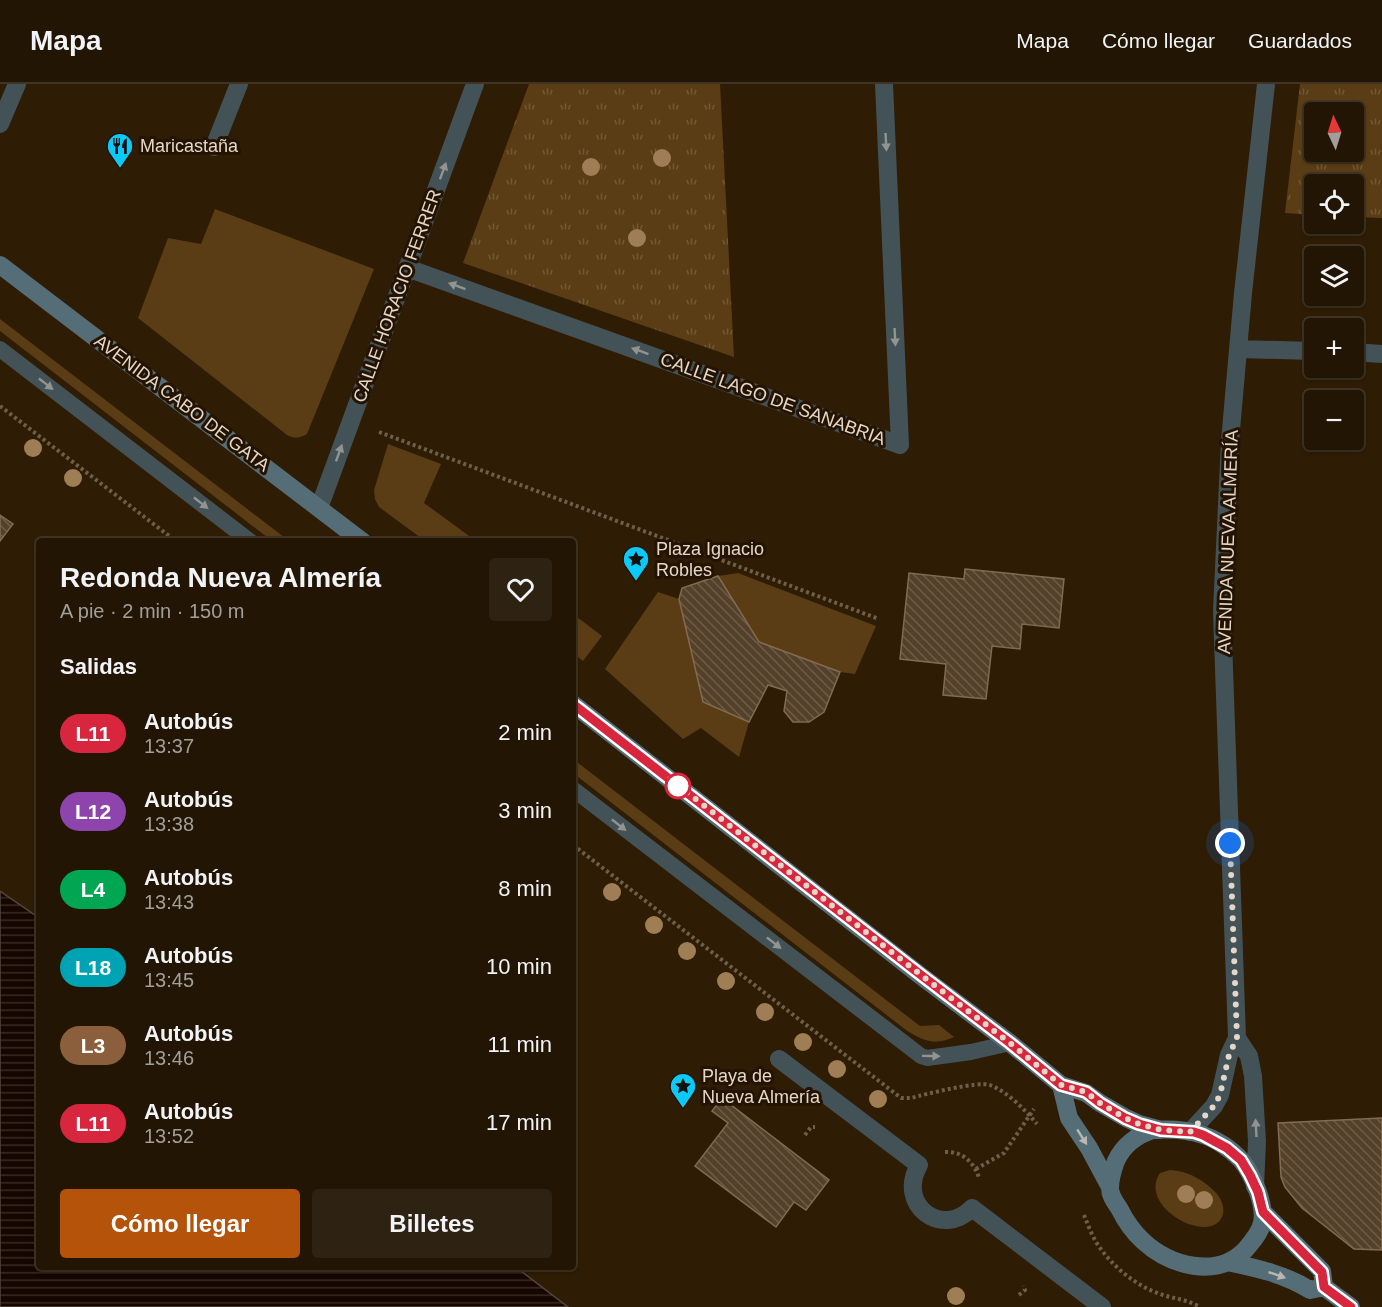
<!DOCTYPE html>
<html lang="es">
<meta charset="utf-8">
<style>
body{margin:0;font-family:Helvetica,sans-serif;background:#2e2212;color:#f1f3f6;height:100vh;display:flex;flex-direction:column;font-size:22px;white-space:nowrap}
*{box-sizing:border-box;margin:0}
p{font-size:20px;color:#a29f9a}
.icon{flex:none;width:33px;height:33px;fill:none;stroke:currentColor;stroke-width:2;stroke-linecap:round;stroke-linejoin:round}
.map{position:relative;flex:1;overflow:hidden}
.panel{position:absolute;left:36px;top:454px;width:540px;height:732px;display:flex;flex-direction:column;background:#221503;border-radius:6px;box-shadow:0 2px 4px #0004,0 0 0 2px #3f3425}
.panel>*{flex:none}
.badge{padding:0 12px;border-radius:20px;font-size:21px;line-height:39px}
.needle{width:39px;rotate:356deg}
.tools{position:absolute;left:1304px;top:18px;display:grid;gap:12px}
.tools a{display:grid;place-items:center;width:60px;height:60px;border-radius:6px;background:#221503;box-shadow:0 2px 4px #0004,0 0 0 2px #3f3425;font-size:30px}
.you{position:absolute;width:30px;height:30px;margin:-15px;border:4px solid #fff;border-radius:50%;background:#1a73e8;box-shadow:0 0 0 9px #1a73e833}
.map>.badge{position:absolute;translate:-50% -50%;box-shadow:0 0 0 3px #fff}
h2{padding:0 24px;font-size:22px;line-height:54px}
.round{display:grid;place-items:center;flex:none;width:63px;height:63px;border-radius:6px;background:#2e2212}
.summary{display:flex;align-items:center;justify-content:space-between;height:102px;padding:0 24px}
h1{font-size:28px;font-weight:800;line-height:45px}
.button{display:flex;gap:12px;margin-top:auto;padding:12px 24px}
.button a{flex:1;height:69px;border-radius:6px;background:#b45309;color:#fff;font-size:24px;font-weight:800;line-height:69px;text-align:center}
.button a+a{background:#2e2212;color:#f1f3f6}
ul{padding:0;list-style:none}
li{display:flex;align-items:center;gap:18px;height:78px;padding:0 24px}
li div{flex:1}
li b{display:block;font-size:22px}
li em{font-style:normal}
li .badge{min-width:66px;font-weight:700;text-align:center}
header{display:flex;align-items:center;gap:36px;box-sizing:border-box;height:84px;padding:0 30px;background:#221503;border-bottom:2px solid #3f3425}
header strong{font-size:28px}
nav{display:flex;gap:33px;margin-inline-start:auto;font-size:21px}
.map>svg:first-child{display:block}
</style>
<header>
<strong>Mapa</strong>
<nav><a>Mapa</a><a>Cómo llegar</a><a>Guardados</a></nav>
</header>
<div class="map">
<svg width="1382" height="1223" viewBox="0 0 1382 1223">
<defs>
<pattern id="grass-tufts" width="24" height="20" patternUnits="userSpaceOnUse" patternTransform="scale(1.5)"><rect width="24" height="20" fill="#5a3d15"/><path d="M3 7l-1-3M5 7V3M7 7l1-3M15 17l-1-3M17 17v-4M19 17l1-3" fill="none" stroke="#725836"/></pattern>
<pattern id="water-rules" width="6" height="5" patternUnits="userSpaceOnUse" patternTransform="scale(1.5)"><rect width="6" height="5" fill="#160600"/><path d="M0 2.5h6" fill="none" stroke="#382a24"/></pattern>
<pattern id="building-back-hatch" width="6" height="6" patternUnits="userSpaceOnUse" patternTransform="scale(1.5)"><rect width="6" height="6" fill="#554129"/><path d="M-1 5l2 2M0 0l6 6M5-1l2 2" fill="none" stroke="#6d5c47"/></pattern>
</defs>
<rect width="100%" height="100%" fill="#2e1c04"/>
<path fill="url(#grass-tufts)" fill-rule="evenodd" d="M529,0H720L734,273L463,179Z
M1300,0H1382V134L1353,133V100H1314V131L1285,129ZM1314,28H1353V68H1314Z"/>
<path fill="#5a3d15" d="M215,125L374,185L307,350C300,354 296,355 287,351L138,234L168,154L201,160Z
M0,235L289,457H272L0,247Z
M388,360L441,380L424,419L476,457H425L379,423L375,415L374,406Z
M738,489L876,542L855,590L840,588L759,558L718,492Z
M658,508L679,515L703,618L749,638L739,673L701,644L683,655L605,585Z
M573,530L602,552L583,577L573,569Z
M573,675L920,942L939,941L954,953C935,962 923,957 906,946L573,689Z
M1170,1086C1187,1087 1200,1094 1212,1105C1219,1111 1225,1120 1223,1130C1214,1164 1136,1124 1160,1089Z"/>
<path fill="url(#water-rules)" stroke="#54453c" stroke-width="1.5" d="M0,807L39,834V1184H517L568,1223H0Z"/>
<path fill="url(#building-back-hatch)" stroke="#816b52" stroke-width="1.5" d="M0,431L13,440L0,457Z
M965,485L1064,495L1059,544L1022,540L1020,565L992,562L986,615L943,611L946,580L900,575L909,489L964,495Z
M718,492L759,558L840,588L824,628L809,638H793L784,627L787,607L768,601L749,638L703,618L679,515L682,504Z
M722,1014L829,1096L806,1126L794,1118L776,1143L695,1082L728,1039L712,1027Z
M1382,1034V1166L1354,1165L1302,1124L1285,1103L1281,1093L1278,1039Z"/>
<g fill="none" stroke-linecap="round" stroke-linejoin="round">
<path stroke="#6e5f4a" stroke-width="4" stroke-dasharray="3 3" stroke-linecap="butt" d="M0,322L177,458
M379,348L879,535
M573,761L901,1014H911C926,1010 978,997 990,1001C1008,1008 1025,1026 1037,1040
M805,1051L811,1043H815
M945,1068C962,1067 974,1078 979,1094
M976,1085L1004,1069L1034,1025
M1084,1131C1088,1141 1092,1152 1098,1161C1113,1183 1135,1201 1160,1210C1174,1215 1187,1215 1200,1223
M1019,1211L1025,1206L1023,1202"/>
<path stroke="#435257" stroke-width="16" d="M0,265L251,458
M573,705L921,972L927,974L971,968L1010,959"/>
<path stroke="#435257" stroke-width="18" d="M779,975L919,1081C896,1121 942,1155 972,1124L1102,1223"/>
<path stroke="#435257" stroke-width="18" d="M0,40L17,0
M214,63L239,0
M407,184L900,361L884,0
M1239,265L1314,267
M1353,268L1382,270
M319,424L475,0
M1237,954L1249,972L1253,992L1257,1057L1255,1103
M1190,1048L1214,1022L1220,1011L1229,971L1237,954L1222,527L1230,357L1243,209L1266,0"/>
<path stroke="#556d76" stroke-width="18" d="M0,181L363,458
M573,620L921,892L1010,959L1061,1001L1086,1009L1100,1019L1126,1034L1139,1040L1161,1046
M1061,1001L1069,1034L1089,1064L1110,1103
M1153,1046C1169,1045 1188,1046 1203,1051C1216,1055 1231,1065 1241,1076C1252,1089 1266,1121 1262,1139C1260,1149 1252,1158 1245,1166C1217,1195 1170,1182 1143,1157C1133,1148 1125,1136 1119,1124C1115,1118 1110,1112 1110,1104C1110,1096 1113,1085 1116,1077C1123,1062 1137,1051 1153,1046Z
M1263,1128L1322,1187L1324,1203L1351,1223
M1228,1178C1256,1184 1285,1190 1310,1206L1324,1203"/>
</g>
<g fill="#9f7e55">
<circle cx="662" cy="74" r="9"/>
<circle cx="591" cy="83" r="9"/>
<circle cx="637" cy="154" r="9"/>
<circle cx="33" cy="364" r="9"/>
<circle cx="73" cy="394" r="9"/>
<circle cx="612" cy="808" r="9"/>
<circle cx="654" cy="841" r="9"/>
<circle cx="687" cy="867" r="9"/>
<circle cx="726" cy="897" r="9"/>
<circle cx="765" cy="928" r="9"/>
<circle cx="803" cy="958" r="9"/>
<circle cx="837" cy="985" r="9"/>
<circle cx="878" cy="1015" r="9"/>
<circle cx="1186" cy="1110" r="9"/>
<circle cx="1204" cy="1116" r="9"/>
<circle cx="956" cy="1212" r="9"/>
</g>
<defs><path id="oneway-solid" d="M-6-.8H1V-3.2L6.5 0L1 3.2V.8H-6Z" transform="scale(1.5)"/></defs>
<g fill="#939490">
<use href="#oneway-solid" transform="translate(886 58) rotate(87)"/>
<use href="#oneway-solid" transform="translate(443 87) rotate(-70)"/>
<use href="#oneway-solid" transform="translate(457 202) rotate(-160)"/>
<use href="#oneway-solid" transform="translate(895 253) rotate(87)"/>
<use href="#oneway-solid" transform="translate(640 267) rotate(-160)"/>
<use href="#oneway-solid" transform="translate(46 300) rotate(38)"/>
<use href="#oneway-solid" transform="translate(339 369) rotate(-70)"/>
<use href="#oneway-solid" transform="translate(201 419) rotate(38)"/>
<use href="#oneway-solid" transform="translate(619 741) rotate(38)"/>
<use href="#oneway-solid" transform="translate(774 859) rotate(38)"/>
<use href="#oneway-solid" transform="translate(931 972) rotate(1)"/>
<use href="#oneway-solid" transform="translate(1256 1044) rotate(-93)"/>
</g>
<g fill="#b8b7b0">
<use href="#oneway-solid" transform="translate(1082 1053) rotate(58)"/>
<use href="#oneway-solid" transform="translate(1277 1191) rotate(19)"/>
</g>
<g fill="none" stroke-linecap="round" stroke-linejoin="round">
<g stroke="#fff" stroke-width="14">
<path id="line" d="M573,620L921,891L1010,959L1061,1001L1086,1008L1100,1019L1125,1034L1139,1040L1161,1046L1194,1048L1203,1051L1227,1064L1241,1076L1250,1091L1258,1108L1263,1128L1322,1188L1324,1203L1351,1223"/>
</g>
<use href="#line" stroke="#d7263d" stroke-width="9"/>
<path stroke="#e3d7c9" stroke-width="6" stroke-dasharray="0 10.8" d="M678,702L670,695L921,891L1010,959L1061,1001L1086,1008L1100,1019L1125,1034L1139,1040L1161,1046L1190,1048L1214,1022L1220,1011L1229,971L1237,954L1230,759"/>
</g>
<defs>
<g id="restaurant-pin" transform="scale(1.35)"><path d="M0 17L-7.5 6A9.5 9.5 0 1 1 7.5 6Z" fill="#0bcafa" stroke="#241300"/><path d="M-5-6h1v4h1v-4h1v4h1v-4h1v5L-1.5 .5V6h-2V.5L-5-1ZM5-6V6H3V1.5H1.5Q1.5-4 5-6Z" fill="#111"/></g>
<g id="sight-pin" transform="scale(1.35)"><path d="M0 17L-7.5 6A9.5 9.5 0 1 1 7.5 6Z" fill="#0bcafa" stroke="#241300"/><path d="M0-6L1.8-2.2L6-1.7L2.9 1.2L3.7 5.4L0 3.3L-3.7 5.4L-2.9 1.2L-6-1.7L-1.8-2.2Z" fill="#111"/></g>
</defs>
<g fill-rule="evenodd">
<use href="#restaurant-pin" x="120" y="62"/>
<use href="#sight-pin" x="636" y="475"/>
<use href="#sight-pin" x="683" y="1002"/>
</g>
<circle fill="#fff" stroke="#d7263d" stroke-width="3" cx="678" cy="702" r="12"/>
<g text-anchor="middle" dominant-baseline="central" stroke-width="6" stroke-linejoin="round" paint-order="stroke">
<g font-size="18" fill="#e3d7c9" stroke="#241300" text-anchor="start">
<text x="140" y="62">Maricastaña</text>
<text x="656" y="465">Plaza Ignacio<tspan x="656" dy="21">Robles</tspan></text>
<text x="702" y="992">Playa de<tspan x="702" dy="21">Nueva Almería</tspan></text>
</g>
<g font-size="18" fill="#e3d7c9" stroke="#241300">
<text transform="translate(397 212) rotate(-70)">CALLE HORACIO FERRER</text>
<text transform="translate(773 315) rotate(20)">CALLE LAGO DE SANABRIA</text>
<text transform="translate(182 319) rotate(37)">AVENIDA CABO DE GATA</text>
<text transform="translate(1228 458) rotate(-88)">AVENIDA NUEVA ALMERÍA</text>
</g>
</g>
</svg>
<div class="tools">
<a><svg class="needle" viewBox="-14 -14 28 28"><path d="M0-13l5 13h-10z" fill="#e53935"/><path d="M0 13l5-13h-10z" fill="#a29f9a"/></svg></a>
<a><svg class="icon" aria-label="locate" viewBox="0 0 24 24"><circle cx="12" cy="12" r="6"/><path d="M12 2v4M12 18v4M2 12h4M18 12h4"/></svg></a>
<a><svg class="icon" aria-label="layers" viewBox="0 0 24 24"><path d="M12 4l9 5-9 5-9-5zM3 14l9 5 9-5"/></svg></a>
<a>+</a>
<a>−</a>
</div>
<div class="you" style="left:1230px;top:759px"></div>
<section class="panel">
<div class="summary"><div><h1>Redonda Nueva Almería</h1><p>A pie · 2 min · 150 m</p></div><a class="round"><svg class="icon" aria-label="heart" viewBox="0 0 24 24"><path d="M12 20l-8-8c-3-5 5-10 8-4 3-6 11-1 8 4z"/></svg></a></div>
<h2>Salidas</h2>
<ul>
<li><span class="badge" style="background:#d7263d;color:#fff">L11</span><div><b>Autobús</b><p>13:37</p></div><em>2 min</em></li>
<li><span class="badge" style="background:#8e44ad;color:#fff">L12</span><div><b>Autobús</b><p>13:38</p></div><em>3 min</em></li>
<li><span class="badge" style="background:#00a651;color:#fff">L4</span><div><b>Autobús</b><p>13:43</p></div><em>8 min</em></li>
<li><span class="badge" style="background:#00a3b4;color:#fff">L18</span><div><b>Autobús</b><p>13:45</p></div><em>10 min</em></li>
<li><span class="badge" style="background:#8b5e3c;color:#fff">L3</span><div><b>Autobús</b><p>13:46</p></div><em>11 min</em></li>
<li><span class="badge" style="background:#d7263d;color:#fff">L11</span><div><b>Autobús</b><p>13:52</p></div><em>17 min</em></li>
</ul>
<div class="button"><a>Cómo llegar</a><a>Billetes</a></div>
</section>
</div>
